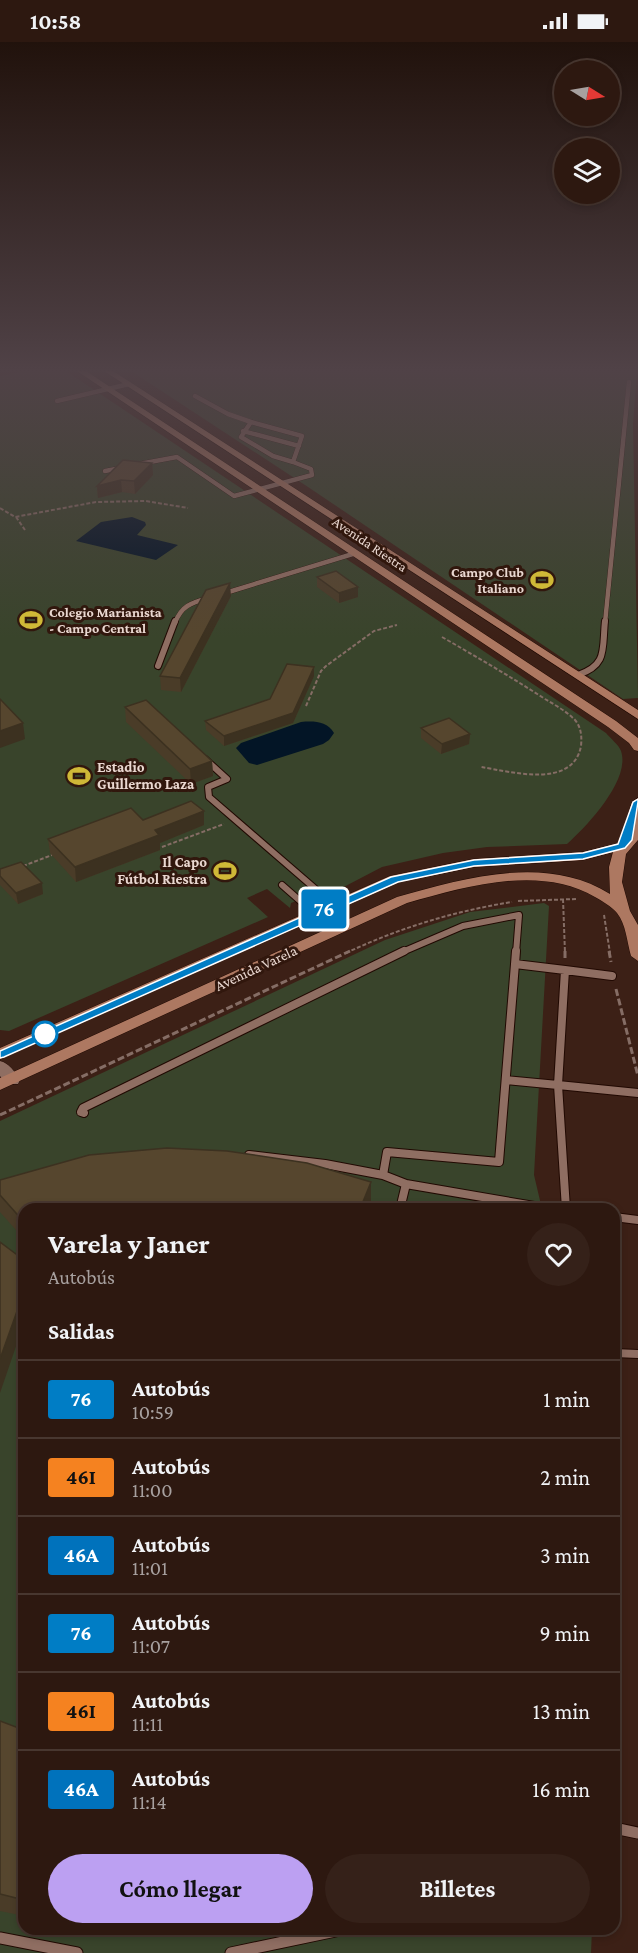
<!DOCTYPE html>
<html lang="es">
<meta charset="utf-8">
<style>
body{margin:0;font-family:"Crimson Pro",serif;background:#352119;color:#f1f3f6;height:100vh;display:flex;flex-direction:column;font-size:22px;white-space:nowrap}
*{box-sizing:border-box;margin:0}
p{font-size:20px;color:#a7a09f}
.icon{flex:none;width:33px;height:33px;fill:none;stroke:currentColor;stroke-width:2;stroke-linecap:round;stroke-linejoin:round}
.map{position:relative;flex:1;overflow:hidden}
.panel{position:absolute;left:18px;top:1161px;width:602px;height:732px;display:flex;flex-direction:column;background:#2d1810;border-radius:18px;box-shadow:0 3px 9px #0003,0 0 0 2px #483730}
.panel>*{flex:none}
.badge{padding:0 12px;border-radius:4px;font-size:21px;line-height:39px}
.needle{width:39px;rotate:101deg}
.tools{position:absolute;left:554px;top:18px;display:grid;gap:12px}
.tools a{display:grid;place-items:center;width:66px;height:66px;border-radius:50%;background:#2d1810;box-shadow:0 3px 9px #0003,0 0 0 2px #483730;font-size:30px}
.map>.badge{position:absolute;translate:-50% -50%;box-shadow:0 0 0 3px #fff}
h2{padding:0 30px;font-size:22px;line-height:54px}
.round{display:grid;place-items:center;flex:none;width:63px;height:63px;border-radius:32px;background:#352119}
.summary{display:flex;align-items:center;justify-content:space-between;height:102px;padding:0 30px}
h1{font-size:28px;font-weight:700;line-height:45px}
.cta{display:flex;gap:12px;margin-top:auto;padding:12px 30px}
.cta a{flex:1;height:69px;border-radius:36px;background:#bca0f2;color:#111;font-size:24px;font-weight:700;line-height:69px;text-align:center}
.cta a+a{background:#352119;color:#f1f3f6}
ul{padding:0;list-style:none}
li{display:flex;align-items:center;gap:18px;height:78px;padding:0 30px;border-top:2px solid #483730}
li div{flex:1}
li b{display:block;font-size:22px}
li em{font-style:normal}
li .badge{min-width:66px;font-weight:700;text-align:center}
.status{display:flex;justify-content:space-between;align-items:center;height:42px;padding:0 30px;background:#2d1810;direction:ltr}
.status svg{height:16px;fill:currentColor}
.map>svg:first-child{display:block}
</style>
<div class="status"><b>10:58</b><svg viewBox="0 0 49 12"><path d="M0 12V9h3v3zM5 12V6h3v6zM10 12V3h3v9zM15 12V0h3v12zM26 1h20v11H26zM47 4h2v5h-2z"/></svg></div>
<div class="map">
<svg width="638" height="1911" viewBox="0 0 638 1911">
<rect width="100%" height="100%" fill="#3c2016"/>
<path fill="#39442b" d="M25,329H66L606,691C610,696 619,703 621,709C631,738 586,785 567,802L487,805L443,811L382,825L336,849L324,848L291,861L290,866L267,847L247,856L268,875L9,989L0,988V334Z
M131,329H637L633,382L638,656L623,657L308,445Z
M544,861L549,864L534,1133L542,1167H24V1887H592L591,1911H0V1079L385,898L470,870Z"/>
<path fill="#031526" d="M132,475L145,480L146,483L137,493L178,503L156,518L76,499L101,480Z
M301,680C314,679 327,679 334,691L329,698L323,702L257,723L249,721L236,706L241,701Z"/>
<g fill="none" stroke-linecap="round" stroke-linejoin="round">
<g stroke="#210902" stroke-width="5">
<path id="service-far3" d="M195,354L228,372L251,380
M57,359L129,342
M251,380L302,394L293,420L273,414L241,395Z
M243,389L299,404
M139,422L177,415L234,454L312,433L311,427L293,420
M105,429L121,426
M222,552L356,511
M175,581C181,564 191,561 208,556
M605,581L629,340"/>
</g>
<g stroke="#210902" stroke-width="8">
<path id="service-far2" d="M158,624L175,579
M578,633C608,623 602,607 605,579
M205,717L227,737L208,745L209,755L334,863
M282,843L315,872
M400,911L463,884L519,873L516,911"/>
</g>
<g stroke="#210902" stroke-width="10">
<path id="service-far1" d="M516,909L515,922L565,928L558,1043L638,1051
M565,928L612,934
M506,1038L558,1043L566,1167
M84,1071L81,1070L83,1066L404,909
M249,1113L325,1122L383,1133L406,1142L552,1167
M383,1133L387,1110L499,1120L515,922
M400,1167L406,1142
M614,1175L638,1178
M614,1311L638,1312"/>
</g>
<g stroke="#210902" stroke-width="13">
<path id="service" d="M614,1786L638,1791
M0,1896L77,1911
M231,1911L345,1887"/>
</g>
<g stroke="#210902" stroke-width="1">
<path id="tertiary" d="M0,1019C9,1021 15,1030 20,1038L18,1042H6L0,1034Z"/>
</g>
<g stroke="#210902" stroke-width="1">
<path id="secondary" d="M77,329H86L616,679L638,696V709L634,708L629,701L608,685Z
M104,329H113L638,668V677Z
M638,756V798L626,812L622,840L630,869L638,883V919L631,914C627,900 626,882 617,871C612,865 602,859 595,855C539,822 465,845 407,861L0,1048V1036L397,855C465,836 546,812 610,852L609,825L613,810L583,818L474,825L399,840L0,1017V1006L390,834L474,817L583,810L620,801L632,760Z"/>
</g>
<path stroke="#856d65" stroke-width="2" stroke-dasharray="4 2" stroke-linecap="butt" d="M0,466L15,475L96,460L146,459L188,466
M16,475L25,488
M442,595C477,615 511,635 545,657C555,663 566,669 575,678C581,685 582,694 581,704C573,747 512,730 481,725
M306,664L321,629L326,624L374,589L397,583
M162,805L224,782
M23,824L52,813
M563,857L565,911
M518,859L577,857
M604,873L610,911
M346,911C399,886 455,869 512,860"/>
<path stroke="#856d65" stroke-width="3" stroke-dasharray="7 3" stroke-linecap="butt" d="M565,909V916
M609,909L611,920
M616,947L638,1034
M0,1073L350,909"/>
<use href="#service-far3" stroke="#8f6e62" stroke-width="4.5"/>
<use href="#service-far2" stroke="#8f6e62" stroke-width="6"/>
<use href="#service-far1" stroke="#8f6e62" stroke-width="8"/>
<use href="#service" stroke="#8f6e62" stroke-width="11"/>
<use href="#tertiary" fill="#8f6e62" fill-rule="evenodd"/>
<use href="#secondary" fill="#ad7861" fill-rule="evenodd"/>
</g>
<path fill="#4a3c28" d="M152,421L153,433L135,452L122,450L98,456L97,444Z
M317,535L358,555L339,561L317,545Z
M231,554L181,650L161,648L160,634Z
M314,625V634L293,681L224,704L206,688L205,679L270,657Z
M125,665L212,719L213,734L191,742L126,680Z
M421,686L470,692L469,702L441,712L421,696Z
M204,769V783L160,801V808L76,840L50,811L48,797L143,778Z
M0,827L43,852L18,862L0,843Z
M0,1138L371,1140V1162L368,1167H24V1197L0,1170Z
M0,1679L24,1688V1874L0,1869Z"/>
<path fill="#3c3120" d="M152,421L153,433L135,452L134,439Z
M121,438L122,450L98,456L97,444Z
M230,541L231,554L181,650L180,636Z
M358,545V555L339,561V551Z
M314,625V634L293,681L224,704V694Z
M23,681L25,697L0,706V689Z
M470,692L469,702L441,712L442,702Z
M212,719L213,734L191,742L190,727Z
M204,769V783L160,801V808L76,840L75,825L155,788Z
M42,841L43,852L18,862L16,851Z
M371,1140V1162L368,1167H360Z
M24,1252V1281L0,1351V1317L21,1258Z"/>
<path fill="#56462e" stroke="#3c3120" stroke-width="1.5" d="M123,418L152,421L134,439L121,438L97,444Z
M336,529L358,545L339,551L317,535Z
M230,541L180,636L160,634L206,548Z
M287,622L314,625L293,671L224,694L205,679L270,657Z
M0,657L23,681L0,689Z
M146,658L212,719L190,727L125,665Z
M449,676L470,692L442,702L421,686Z
M191,759L204,769L155,788L159,793L75,825L48,797L131,766L143,778Z
M21,820L42,841L16,851L0,834V827Z
M167,1106L227,1109L307,1121L371,1140L360,1167H24V1180L0,1153V1138L89,1113Z
M0,1200L24,1218V1252L21,1258L0,1317Z
M0,1679L24,1688V1858L0,1852Z"/>
<linearGradient id="sky" x2="0" y2="1"><stop stop-color="#21120c"/><stop offset="0.55" stop-color="#504247"/><stop offset="1" stop-color="#504247" stop-opacity="0"/></linearGradient>
<rect width="638" height="596" fill="url(#sky)"/>
<path fill="#007dc5" stroke="#fff" stroke-width="1.5" d="M638,757V760L632,798L625,806L583,817L474,824L398,840L4,1015L0,1016V1009L391,835L474,818L583,811L618,802L633,760Z"/>
<defs>
<g id="stadium-bare" transform="scale(1.8)"><path d="M0-5a6.5 5 0 1 0 0 10a6.5 5 0 1 0 0-10ZM-3.5-1.8h7v3.6h-7Z" fill="#cfb837" stroke="#31170d" stroke-width="2.5" paint-order="stroke"/></g>
</defs>
<g fill-rule="evenodd">
<use href="#stadium-bare" x="542" y="538"/>
<use href="#stadium-bare" x="31" y="578"/>
<use href="#stadium-bare" x="79" y="734"/>
<use href="#stadium-bare" x="225" y="829"/>
</g>
<circle fill="#fff" stroke="#007dc5" stroke-width="3" cx="45" cy="992" r="12"/>
<g text-anchor="middle" dominant-baseline="central" stroke-width="6" stroke-linejoin="round" paint-order="stroke">
<g font-size="14" fill="#ead8d1" stroke="#31170d">
<text transform="translate(370 502) rotate(34)">Avenida Riestra</text>
</g>
<g font-size="14" font-weight="bold" fill="#ead8d1" stroke="#31170d" text-anchor="end">
<text x="524" y="530">Campo Club<tspan x="524" dy="16">Italiano</tspan></text>
<text x="49" y="570" text-anchor="start">Colegio Marianista<tspan x="49" dy="16">- Campo Central</tspan></text>
</g>
<g font-size="15" font-weight="bold" fill="#ead8d1" stroke="#31170d" text-anchor="start">
<text x="97" y="725">Estadio<tspan x="97" dy="17">Guillermo Laza</tspan></text>
<text x="207" y="820" text-anchor="end">Il Capo<tspan x="207" dy="17">Fútbol Riestra</tspan></text>
</g>
<g font-size="15" fill="#ead8d1" stroke="#31170d">
<text transform="translate(256 926) rotate(-25)">Avenida Varela</text>
</g>
</g>
</svg>
<div class="tools">
<a><svg class="needle" viewBox="-14 -14 28 28"><path d="M0-13l5 13h-10z" fill="#e53935"/><path d="M0 13l5-13h-10z" fill="#a7a09f"/></svg></a>
<a><svg class="icon" aria-label="layers" viewBox="0 0 24 24"><path d="M12 4l9 5-9 5-9-5zM3 14l9 5 9-5"/></svg></a>
</div>
<b class="badge" style="left:324px;top:867px;background:#007dc5;color:#fff">76</b>
<section class="panel">
<div class="summary"><div><h1>Varela y Janer</h1><p>Autobús</p></div><a class="round"><svg class="icon" aria-label="heart" viewBox="0 0 24 24"><path d="M12 20l-8-8c-3-5 5-10 8-4 3-6 11-1 8 4z"/></svg></a></div>
<h2>Salidas</h2>
<ul>
<li><span class="badge" style="background:#007dc5;color:#fff">76</span><div><b>Autobús</b><p>10:59</p></div><em>1 min</em></li>
<li><span class="badge" style="background:#f58220;color:#111">46I</span><div><b>Autobús</b><p>11:00</p></div><em>2 min</em></li>
<li><span class="badge" style="background:#0072bc;color:#fff">46A</span><div><b>Autobús</b><p>11:01</p></div><em>3 min</em></li>
<li><span class="badge" style="background:#007dc5;color:#fff">76</span><div><b>Autobús</b><p>11:07</p></div><em>9 min</em></li>
<li><span class="badge" style="background:#f58220;color:#111">46I</span><div><b>Autobús</b><p>11:11</p></div><em>13 min</em></li>
<li><span class="badge" style="background:#0072bc;color:#fff">46A</span><div><b>Autobús</b><p>11:14</p></div><em>16 min</em></li>
</ul>
<div class="cta"><a>Cómo llegar</a><a>Billetes</a></div>
</section>
</div>
